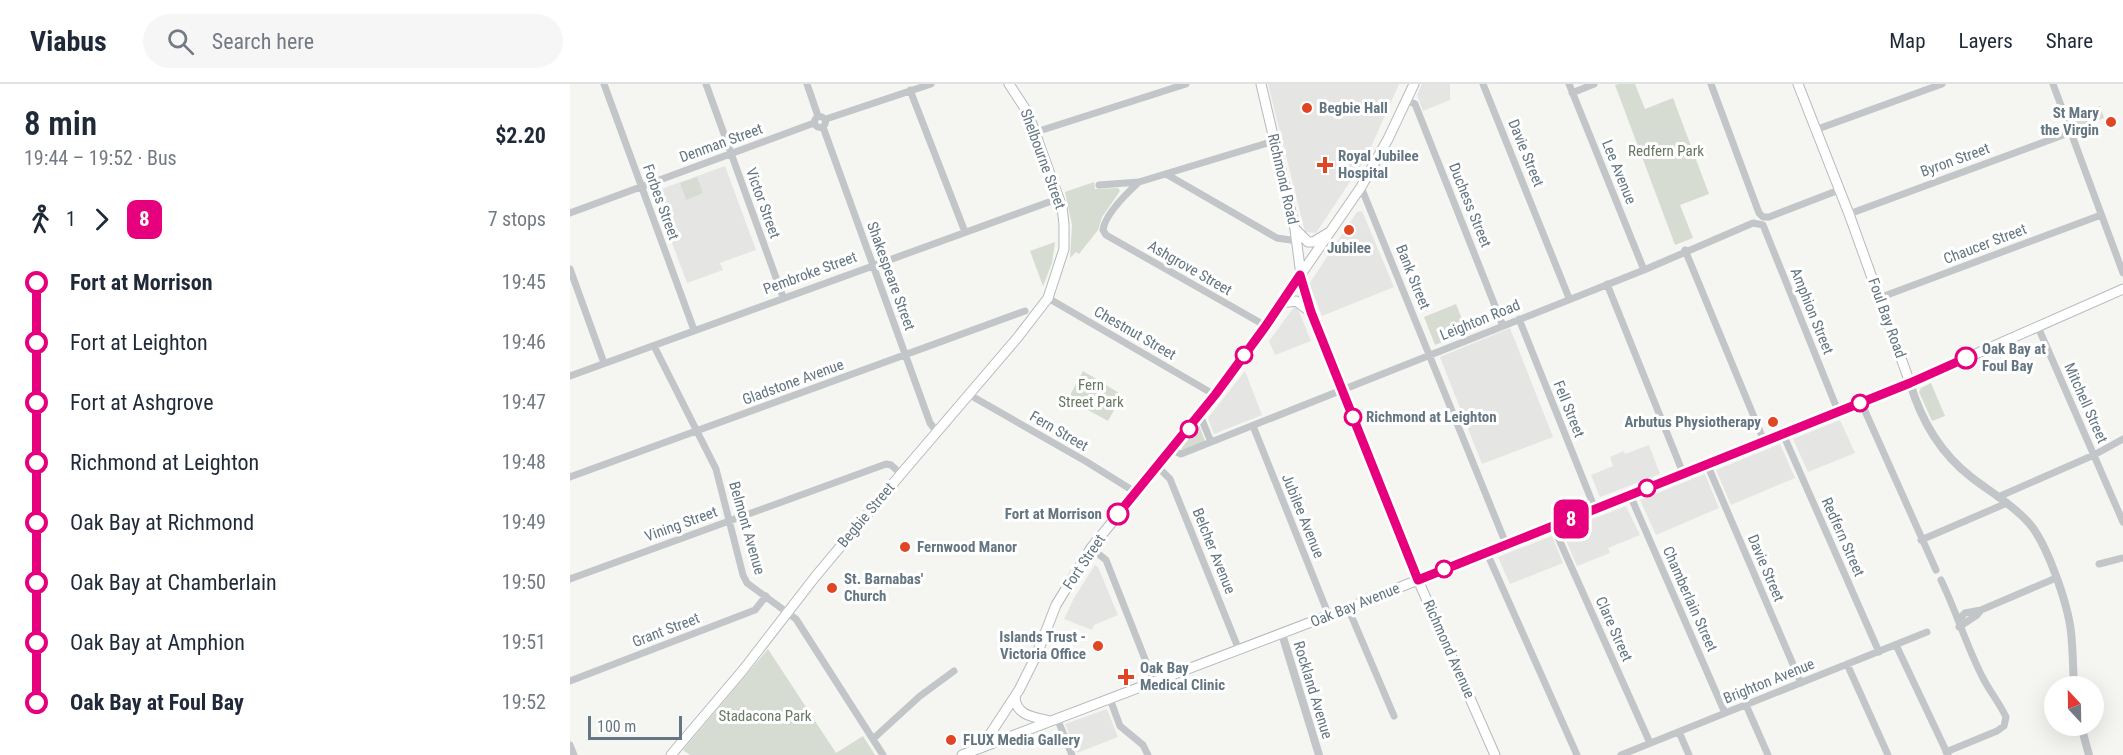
<!DOCTYPE html>
<meta charset="utf-8">
<style>
body{margin:0;font-family:"Roboto Condensed",sans-serif;background:#f6f6f7;color:#1f2937;height:100vh;display:flex;flex-direction:column;font-size:22px;white-space:nowrap}
*{box-sizing:border-box;margin:0}
p{font-size:20px;color:#747a83}
.icon{flex:none;width:33px;height:33px;fill:none;stroke:currentColor;stroke-width:2;stroke-linecap:round;stroke-linejoin:round}
.map{position:relative;flex:1;overflow:hidden}
.sheet{display:flex;flex-direction:column;background:#fff;width:570px}
.sheet>*{flex:none}
.badge{padding:0 12px;border-radius:9px;font-size:21px;line-height:39px}
.needle{width:39px;rotate:338deg}
.buttons{position:absolute;left:1474px;top:592px;display:grid;gap:12px}
.buttons a{display:grid;place-items:center;width:60px;height:60px;border-radius:50%;background:#fff;box-shadow:0 6px 24px #0002;font-size:30px}
.scale{position:absolute;left:18px;bottom:15px;width:94px;box-sizing:border-box;padding-left:6px;border:3px solid #647682;border-top:0;font-size:16px;line-height:21px;white-space:nowrap;color:#647682;-webkit-text-stroke:4px #fff;paint-order:stroke}
.map>.badge{position:absolute;translate:-50% -50%;box-shadow:0 0 0 3px #fff}
.legs{display:flex;align-items:center;gap:9px;height:66px;padding:0 24px;font-size:20px}
.legs p{margin-inline-start:auto}
.headline{display:flex;align-items:center;justify-content:space-between;height:102px;padding:0 24px}
h1{font-size:33px;font-weight:600;line-height:45px}
ul{padding:0 24px;list-style:none}
li{display:flex;align-items:center;gap:21px;height:60px;font-size:22px}
li i{display:grid;place-items:center;width:9px;height:100%;margin:0 8px;background:currentColor}
li i::after{content:'';width:15px;height:15px;margin:-8px;border:4px solid;border-radius:50%;background:#fff}
li p{margin-inline-start:auto}
li:first-child i{background:linear-gradient(#0000 50%,currentColor 0)}
li:last-child i{background:linear-gradient(currentColor 50%,#0000 0)}
header{display:flex;align-items:center;gap:36px;box-sizing:border-box;height:84px;padding:0 30px;background:#fff;border-bottom:2px solid #e0e1e3}
header strong{font-size:28px}
nav{display:flex;gap:33px;margin-inline-start:auto;font-size:21px}
.search{width:420px;height:54px;background:#f6f6f7;display:flex;align-items:center;gap:15px;box-sizing:border-box;padding:0 21px;border-radius:33px;color:#747a83;font-size:22px}
main{display:flex;flex:1;min-height:0}
.map>svg:first-child{display:block}
</style>
<header>
<strong>Viabus</strong>
<div class="search"><svg class="icon" aria-label="search" viewBox="0 0 24 24"><circle cx="10" cy="10" r="6"/><path d="M15 15l6 6"/></svg>Search here</div>
<nav><a>Map</a><a>Layers</a><a>Share</a></nav>
</header>
<main>
<section class="sheet">
<div class="headline"><div><h1>8 min</h1><p>19:44 – 19:52 · Bus</p></div><b>$2.20</b></div>
<div class="legs"><svg class="icon" aria-label="walk" viewBox="0 0 24 24"><circle cx="13" cy="4" r="2"/><path d="M13 8l-2 6 4 7M11 14l-3 7M7 12l3-4h3l4 4"/></svg>1<svg class="icon" aria-label="forward" viewBox="0 0 24 24"><path d="M9 5l7 7-7 7"/></svg><b class="badge" style="background:#e6007e;color:#fff">8</b><p>7 stops</p></div>
<ul>
<li><i style="color:#e6007e"></i><b>Fort at Morrison</b><p>19:45</p></li>
<li><i style="color:#e6007e"></i><span>Fort at Leighton</span><p>19:46</p></li>
<li><i style="color:#e6007e"></i><span>Fort at Ashgrove</span><p>19:47</p></li>
<li><i style="color:#e6007e"></i><span>Richmond at Leighton</span><p>19:48</p></li>
<li><i style="color:#e6007e"></i><span>Oak Bay at Richmond</span><p>19:49</p></li>
<li><i style="color:#e6007e"></i><span>Oak Bay at Chamberlain</span><p>19:50</p></li>
<li><i style="color:#e6007e"></i><span>Oak Bay at Amphion</span><p>19:51</p></li>
<li><i style="color:#e6007e"></i><b>Oak Bay at Foul Bay</b><p>19:52</p></li>
</ul>
</section>
<div class="map">
<svg width="1553" height="671" viewBox="0 0 1553 671">
<rect width="100%" height="100%" fill="#f5f5f1"/>
<path fill="#e5e6e4" d="M698,0H829L797,72L746,149L735,148Z
M852,0H880V16L853,27L847,11Z
M155,82L186,166L150,179L153,186L117,199L83,108Z
M792,127L824,203L752,232L739,200L787,128Z
M724,223L728,225L741,257L705,271L699,257Z
M940,244L983,353L912,380L870,273Z
M675,287L692,331L644,350L638,334Z
M1270,336L1285,369L1238,388L1223,355Z
M1210,360L1225,394L1161,421L1146,386Z
M1079,361L1090,390L1030,413L1021,391L1043,382L1040,373L1054,367L1055,370Z
M1135,390L1149,424L1086,451L1070,416Z
M1056,422L1070,451L1038,464L1040,469L1007,482L992,447Z
M982,452L993,479L940,500L928,473Z
M525,481L528,483L548,531L524,541L522,546L494,535L504,514Z
M537,625L548,653L507,669L495,640Z"/>
<path fill="#d6dcd2" d="M1049,0H1065L1075,25L1103,14L1139,110L1110,121L1123,154L1105,161L1045,1Z
M1530,22L1534,34L1513,42L1515,50L1510,51L1501,25L1504,24L1509,35L1517,32L1516,28Z
M127,93L133,109L116,116L110,99Z
M524,98L525,105L548,104L550,107L532,133L528,146L509,170L506,168L500,174L502,141L495,108Z
M485,158L482,179L473,202L460,167Z
M886,220L897,248L865,261L854,233Z
M513,287L549,309V317L538,337L498,315Z
M1361,299L1375,332L1362,337L1349,308L1351,304Z
M629,341L635,357L615,366L611,365Z
M198,565L266,669L293,652L305,671H120L113,666Z"/>
<g fill="none" stroke-linecap="round" stroke-linejoin="round">
<g stroke="#b4babe" stroke-width="11">
<path id="secondary" d="M691,0L725,145L733,207L848,496L925,671
M1228,0L1279,130L1340,299
M725,145L738,158H743L758,149
M712,219L726,217L739,227
M445,613C446,632 464,633 480,637
M411,664L449,606L467,570L486,521L521,464L630,331L696,241L791,103L818,55L844,0
M101,671L173,586L245,493L331,390L448,253L478,214L494,165V140L492,123L458,29L439,0
M392,671L778,524L1349,295L1553,205"/>
</g>
<path stroke="#c2c6c9" stroke-width="7" d="M34,0L124,246
M136,0L213,213
M237,0L248,32
M913,0L999,214
M999,0L1074,186
M1141,0L1189,129L1193,133H1199L1269,106
M1483,0L1553,189
M340,6L395,148
M1002,9L1024,0
M836,16L845,20L933,242
M244.5 38a5.5 5.5 0 1 1 11 0a5.5 5.5 0 1 1-11 0Z
M256,35L361,0
M253,43L360,339L367,348
M1245,46L1372,0
M466,48L616,0
M596,90L707,154L727,157
M569,98C557,109 535,130 533,146L536,151L696,242
M529,101L569,98L704,57
M791,103L936,460
M0,129L244,39
M1279,130L1501,48
M1115,166L1194,357
M0,185L34,279
M1037,200L1113,389
M478,214L638,307
M1309,214L1531,131
M949,235L1025,425
M1468,243L1553,438
M84,262L146,385L173,491L177,499L226,535L313,671
M0,292L490,114
M398,310L517,378L565,408
M1291,318L1366,486
M630,331L641,358
M683,342L759,532
M1213,350L1309,568
M602,366L611,370L1074,186L1183,139L1193,141L1268,327
M1137,380L1231,599
M588,383L600,395L669,566
M0,393L455,227
M1060,411L1155,629
M1428,413L1524,371L1553,355
M983,442L1080,659
M1351,456L1437,419
M521,464L536,476L584,598
M917,469L1007,671
M1529,480L1553,474
M0,495L316,380L321,381L331,390
M1371,496C1387,529 1397,564 1414,596C1421,609 1430,620 1436,633L1434,642L1427,647L1376,668
M778,524L824,632
M1390,540L1392,532L1395,529L1411,526L1486,494
M1389,543L1407,531L1411,526
M1326,561L1378,671
M1277,580L1318,671
M0,597L185,526L196,512
M540,615L550,642L573,661L578,671
M1176,621L1198,671
M487,634L502,671
M1109,648L1119,671
M304,654L350,612L384,587
M0,661L4,671
M1051,671L1357,548"/>
<path stroke="#c2c6c9" stroke-width="8" d="M1340,299C1351,336 1369,368 1401,393C1420,408 1442,420 1458,438C1477,458 1498,521 1501,548C1503,566 1503,585 1504,603
M712,550L749,671
M1511,642L1519,671"/>
<use href="#secondary" stroke="#fff" stroke-width="9"/>
</g>
<g fill="none" stroke-linecap="round" stroke-linejoin="round">
<g stroke="#fff" stroke-width="14">
<path id="line-1" d="M548,430L645,311L695,243L730,191L741,228L848,496L1340,299L1396,274"/>
</g>
<use href="#line-1" stroke="#e6007e" stroke-width="9"/>
</g>
<g fill="#e14624" stroke="#fff" stroke-width="2">
<circle cx="737" cy="24" r="6"/>
<circle cx="1541" cy="38" r="6"/>
<path d="M752 72h6v6h6v6h-6v6h-6v-6h-6v-6h6z"/>
<circle cx="779" cy="146" r="6"/>
<circle cx="1203" cy="338" r="6"/>
<circle cx="335" cy="463" r="6"/>
<circle cx="262" cy="504" r="6"/>
<circle cx="528" cy="562" r="6"/>
<path d="M553 584h6v6h6v6h-6v6h-6v-6h-6v-6h6z"/>
<circle cx="381" cy="656" r="6"/>
</g>
<g fill="#fff" stroke="#e6007e" stroke-width="3">
<circle cx="674" cy="271" r="8"/>
<circle cx="1396" cy="274" r="10"/>
<circle cx="1290" cy="319" r="8"/>
<circle cx="783" cy="333" r="8"/>
<circle cx="619" cy="345" r="8"/>
<circle cx="1077" cy="404" r="8"/>
<circle cx="548" cy="430" r="10"/>
<circle cx="874" cy="485" r="8"/>
</g>
<g text-anchor="middle" dominant-baseline="central" stroke-width="6" stroke-linejoin="round" paint-order="stroke">
<g font-size="15" font-weight="bold" fill="#647682" stroke="#fff" text-anchor="start">
<text x="749" y="24">Begbie Hall</text>
<text x="1529" y="29" text-anchor="end">St Mary<tspan x="1529" dy="17">the Virgin</tspan></text>
<text x="768" y="72">Royal Jubilee<tspan x="768" dy="17">Hospital</tspan></text>
<text x="779" y="164" text-anchor="middle">Jubilee</text>
<text x="1191" y="338" text-anchor="end">Arbutus Physiotherapy</text>
<text x="347" y="463">Fernwood Manor</text>
<text x="274" y="495">St. Barnabas'<tspan x="274" dy="17">Church</tspan></text>
<text x="516" y="553" text-anchor="end">Islands Trust -<tspan x="516" dy="17">Victoria Office</tspan></text>
<text x="570" y="584">Oak Bay<tspan x="570" dy="17">Medical Clinic</tspan></text>
<text x="393" y="656">FLUX Media Gallery</text>
</g>
<g font-size="15" fill="#647682" stroke="#fff">
<text transform="translate(151 59) rotate(-20)">Denman Street</text>
<text transform="translate(956 69) rotate(68)">Davie Street</text>
<text transform="translate(473 75) rotate(70)">Shelbourne Street</text>
<text transform="translate(1385 76) rotate(-20)">Byron Street</text>
<text transform="translate(1049 88) rotate(68)">Lee Avenue</text>
<text transform="translate(713 95) rotate(77)">Richmond Road</text>
<text transform="translate(91 118) rotate(70)">Forbes Street</text>
<text transform="translate(193 119) rotate(70)">Victor Street</text>
<text transform="translate(900 121) rotate(68)">Duchess Street</text>
<text transform="translate(1415 160) rotate(-21)">Chaucer Street</text>
<text transform="translate(620 184) rotate(30)">Ashgrove Street</text>
<text transform="translate(240 189) rotate(-20)">Pembroke Street</text>
<text transform="translate(321 192) rotate(70)">Shakespeare Street</text>
<text transform="translate(843 193) rotate(68)">Bank Street</text>
<text transform="translate(1242 227) rotate(68)">Amphion Street</text>
<text transform="translate(1317 234) rotate(70)">Foul Bay Road</text>
<text transform="translate(910 236) rotate(-22)">Leighton Road</text>
<text transform="translate(565 249) rotate(30)">Chestnut Street</text>
<text transform="translate(223 298) rotate(-20)">Gladstone Avenue</text>
<text transform="translate(1516 319) rotate(66)">Mitchell Street</text>
<text transform="translate(999 325) rotate(68)">Fell Street</text>
<text transform="translate(489 347) rotate(30)">Fern Street</text>
<text transform="translate(296 431) rotate(-50)">Begbie Street</text>
<text transform="translate(733 432) rotate(68)">Jubilee Avenue</text>
<text transform="translate(111 440) rotate(-20)">Vining Street</text>
<text transform="translate(177 444) rotate(74)">Belmont Avenue</text>
<text transform="translate(1273 453) rotate(66)">Redfern Street</text>
<text transform="translate(644 467) rotate(68)">Belcher Avenue</text>
<text transform="translate(514 478) rotate(-56)">Fort Street</text>
<text transform="translate(1196 484) rotate(67)">Davie Street</text>
<text transform="translate(1120 515) rotate(66)">Chamberlain Street</text>
<text transform="translate(785 521) rotate(-22)">Oak Bay Avenue</text>
<text transform="translate(1044 545) rotate(66)">Clare Street</text>
<text transform="translate(96 546) rotate(-21)">Grant Street</text>
<text transform="translate(879 565) rotate(66)">Richmond Avenue</text>
<text transform="translate(1199 597) rotate(-22)">Brighton Avenue</text>
<text transform="translate(743 606) rotate(73)">Rockland Avenue</text>
</g>
<g font-size="15" fill="#687963" stroke="#fff">
<text x="1096" y="67">Redfern Park</text>
<text x="521" y="301">Fern<tspan x="521" dy="17">Street Park</tspan></text>
<text x="195" y="632">Stadacona Park</text>
</g>
<g font-size="15" font-weight="bold" fill="#647682" stroke="#fff" text-anchor="start">
<text x="1412" y="265">Oak Bay at<tspan x="1412" dy="17">Foul Bay</tspan></text>
<text x="796" y="333">Richmond at Leighton</text>
<text x="532" y="430" text-anchor="end">Fort at Morrison</text>
</g>
</g>
</svg>
<div class="buttons">
<a><svg class="needle" viewBox="-14 -14 28 28"><path d="M0-13l5 13h-10z" fill="#e53935"/><path d="M0 13l5-13h-10z" fill="#747a83"/></svg></a>
</div>
<div class="scale">100 m</div>
<b class="badge" style="left:1001px;top:435px;background:#e6007e;color:#fff">8</b>
</div>
</main>
